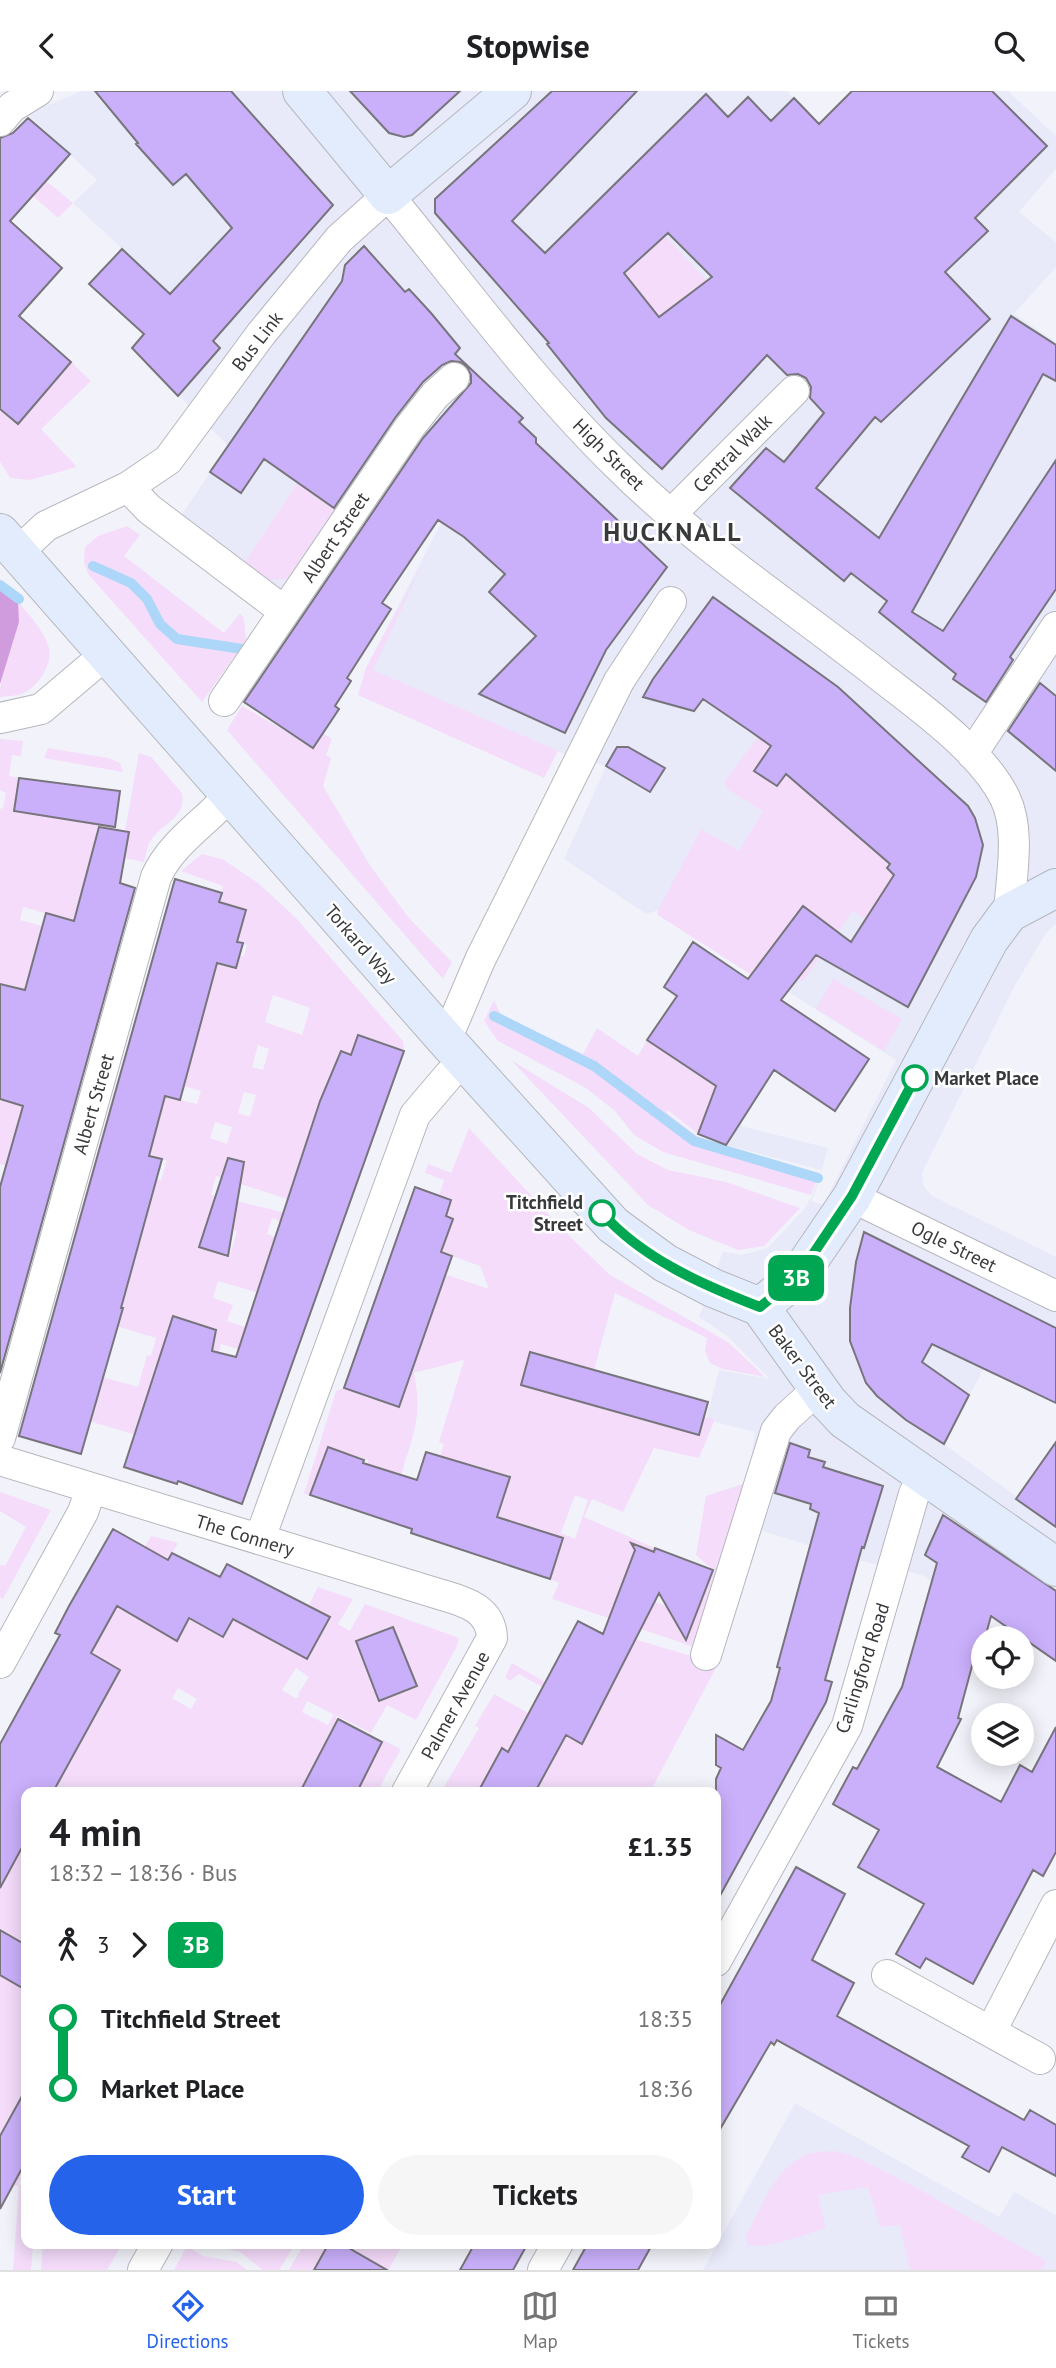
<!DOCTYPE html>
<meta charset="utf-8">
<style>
body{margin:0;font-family:"PT Sans",sans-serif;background:#f6f6f6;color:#202124;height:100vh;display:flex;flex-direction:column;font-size:26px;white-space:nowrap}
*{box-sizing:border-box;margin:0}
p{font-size:23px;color:#757577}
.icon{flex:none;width:38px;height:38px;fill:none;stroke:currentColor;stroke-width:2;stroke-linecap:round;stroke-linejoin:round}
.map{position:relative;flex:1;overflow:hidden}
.drawer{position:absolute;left:21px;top:1696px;width:700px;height:462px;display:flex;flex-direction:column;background:#fff;border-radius:14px;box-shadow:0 4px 18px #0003}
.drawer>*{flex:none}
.badge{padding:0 14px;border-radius:10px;font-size:24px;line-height:46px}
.buttons{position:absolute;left:971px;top:1535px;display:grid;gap:14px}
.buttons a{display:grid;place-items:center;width:63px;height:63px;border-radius:50%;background:#fff;box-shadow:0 4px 18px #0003;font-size:35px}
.map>.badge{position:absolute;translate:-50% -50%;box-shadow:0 0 0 4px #fff}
.legs{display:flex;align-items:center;gap:10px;height:77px;padding:0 28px;font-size:23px}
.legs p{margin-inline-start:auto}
.head{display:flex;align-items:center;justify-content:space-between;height:119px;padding:0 28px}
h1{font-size:38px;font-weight:700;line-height:52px}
.cta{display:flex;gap:14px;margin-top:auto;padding:14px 28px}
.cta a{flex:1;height:80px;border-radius:42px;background:#2563eb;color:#fff;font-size:28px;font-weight:700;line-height:80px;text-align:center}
.cta a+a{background:#f6f6f6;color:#202124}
ul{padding:0 28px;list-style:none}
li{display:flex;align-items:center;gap:24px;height:70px;font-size:26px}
li i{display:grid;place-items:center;width:10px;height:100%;margin:0 9px;background:currentColor}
li i::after{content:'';width:18px;height:18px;margin:-9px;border:5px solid;border-radius:50%;background:#fff}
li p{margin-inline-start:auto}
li:first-child i{background:linear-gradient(#0000 50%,currentColor 0)}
li:last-child i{background:linear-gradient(currentColor 50%,#0000 0)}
header{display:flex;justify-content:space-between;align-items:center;height:91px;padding:0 28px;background:#fff;font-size:32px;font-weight:700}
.dock{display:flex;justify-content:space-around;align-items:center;height:98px;border-top:2px solid #e0e0e0;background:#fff;font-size:19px;color:#757577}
.dock a{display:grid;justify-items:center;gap:4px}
.dock .on{color:#2563eb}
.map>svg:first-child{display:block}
</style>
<header><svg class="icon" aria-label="back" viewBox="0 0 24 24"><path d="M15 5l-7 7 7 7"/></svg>Stopwise<svg class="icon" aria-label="search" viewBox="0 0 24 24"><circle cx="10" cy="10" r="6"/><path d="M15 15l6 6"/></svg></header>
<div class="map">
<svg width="1056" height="2179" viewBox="0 0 1056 2179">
<rect width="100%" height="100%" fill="#f2f3fa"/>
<path fill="#e8eaf9" d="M82,0H787L819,33L852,0H1008L1056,45V78L1019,121L1056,151V176L1014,223L1056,251V833L1046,842L1014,896L922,1082L923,1094L931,1104L1056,1166V1252L1025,1297L983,1279L944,1353L1056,1434V1572L1022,1547L922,1484L861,1470L736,1432L751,1369L755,1341L706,1329L719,1279L770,1288L727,1245L699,1226L723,1160L741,1164L768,1157L804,1118L812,1105L821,1079L733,1056L698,1043L668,1019L697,977L746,1008L741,1035L828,1057L816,1099L811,1110L823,1114L896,969L659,819L646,823L564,768L606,675L571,666L366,577L442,430L383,394L287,506L178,429L228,355L132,257L175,207L73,112L97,89L27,23Z
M795,2012L999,2126L1014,2101L1056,2124V2179H703Z"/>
<path fill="#f4dcfa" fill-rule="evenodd" d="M46,90L73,112L58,127L33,105Z
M629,106L707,190L659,226L624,180Z
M71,271L91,290L41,338L77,376L30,389L10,387L0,370V318L18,333Z
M298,391L340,421L303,486L269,489L244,472Z
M127,435L140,444L124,465L224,542L240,522L244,528L246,549L202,611L88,483L84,470L85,456L98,445Z
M423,472L373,579L558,660L544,687L358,604L366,577Z
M18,511C29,524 44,539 49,557C53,574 38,596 22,603C16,605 7,605 0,606C0,572 20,546 18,511Z
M242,615L313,656L318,649L290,619L332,648L326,664L331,667L323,695L371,776L409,827L452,871L443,888L227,639Z
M782,638L754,680L777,695L786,682L890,773L896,786L902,826L877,810L865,828L853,820L802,891L798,887L835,839L803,815L757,875L775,899L658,824V819L701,738L739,760L763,720L730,700L724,691L758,646L762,648Z
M0,648L23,650L21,665L12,664L9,685L19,687L14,717L31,719L32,723L115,736L109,765L87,782L74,830L23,816L20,829L71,843L6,1075L0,1073V718L3,717L6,702L0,699Z
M48,657L108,667L120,672L123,681L44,667Z
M139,662L151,666L182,702C187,727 163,731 151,749C147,754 146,764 144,771L124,767L128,741L125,740Z
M202,763L224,769L258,792L296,827L403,950L404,960L358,944L351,964L341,960L336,973L341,992L329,987L324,1001L332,1015L319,1010L315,1021L328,1027L327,1031L314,1027L307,1045L320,1050L306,1055L297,1081L302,1101L291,1097L287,1108L216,1085L211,1104L294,1124L291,1134L272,1127L267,1143L281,1148L265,1204L218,1190L213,1207L233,1214L227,1230L245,1236L238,1258L221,1253L217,1267L140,1345L75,1326L88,1282L138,1296L147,1264L151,1265L156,1247L103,1231L120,1228L123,1217L107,1213L154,1088L161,1089L167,1070L149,1065L165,1005L197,1013L201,1000L169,991L176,964L191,968L196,952L181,948L212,891L203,868L244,865L247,854L210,843L240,838L246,819L219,811L223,795L181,780ZM273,904L310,917L302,944L265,931ZM258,954L269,958L263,979L252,976ZM244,1001L256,1004L250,1026L238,1022ZM215,1031L232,1036L227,1053L210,1047ZM208,1131L237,1140L229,1167L200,1156ZM164,1251L185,1257L138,1337Z
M833,888L902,928L884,960L816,918Z
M494,909L501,924L583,963L597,937L638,965L647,949L694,981L746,1008L740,1034L706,1022L698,1043L668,1019L667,1022L697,1045L735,1059L819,1082L811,1104L663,1061L634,1044L615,1020L586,997L498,950L484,930Z
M511,969L589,1017L637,1063L668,1079L726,1091L800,1117L764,1155L738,1159L689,1139L648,1114Z
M469,1037L562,1138L610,1184L728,1251L765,1286L723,1278L710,1272L705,1260L707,1247L615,1202L594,1279L531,1261L521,1293L698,1344L704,1326L715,1328L699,1367L654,1357L623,1421L592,1408L584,1426L655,1457L654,1461L637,1455L645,1507L695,1526L713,1479L696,1464L706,1405L743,1393L752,1397L703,1559L552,1508L559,1492L550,1488L493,1426L486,1408L494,1380L482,1377L473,1405L416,1391L423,1372L436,1376L444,1353L439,1351L464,1269L414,1282C423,1326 413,1343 401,1384L367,1373L368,1369L328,1356L310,1404L304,1403L336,1300L344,1297L362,1303L417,1264L430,1229L435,1180L489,1198L480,1175L441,1161L453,1128L446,1125L451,1110L439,1105L444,1089L425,1082L428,1073L451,1082ZM575,1404L588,1409L575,1448L561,1442Z
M0,1401L51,1419L3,1508L0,1506V1474L5,1475L26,1436L0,1420Z
M151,1445L178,1452L135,1526L143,1531L148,1524L175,1519L163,1542L176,1550L199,1510L215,1519L205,1536L223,1546L238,1517L276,1499L284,1501L260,1543L306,1568L329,1526L309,1514L318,1496L353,1508L338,1533L350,1540L365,1513L459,1547L456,1557L416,1629L387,1614L371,1642L307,1610L302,1621L328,1634L334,1623L337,1628L313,1676L358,1699L383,1649L401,1658L377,1701H339L308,1685L300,1701H140L132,1697L130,1701H52L48,1664L68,1674L81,1651L71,1624L91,1634L105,1609L85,1599L113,1592L120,1579L86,1559ZM393,1536L417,1595L379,1610L356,1550ZM296,1577L309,1586L298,1603L299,1606L295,1607L282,1599ZM178,1597L197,1608L191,1618L172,1607Z
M594,1539L624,1545L718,1573L650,1701H523L535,1676L502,1658L478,1701H441L479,1637L475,1635L494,1603L582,1652L596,1626L519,1583L510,1590L505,1586L512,1572L557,1598Z
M26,1749V1854L24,1853L5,1886L26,1899V1998L0,2045V1797L12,1774L0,1767L21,1758Z
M835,2060L858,2067L915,2096L1046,2170L1042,2179H910L900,2134L880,2136L868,2096L818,2104L826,2137C808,2142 762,2161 747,2153L746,2146C761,2117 776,2071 813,2062C820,2061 827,2060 835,2060Z
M0,2066L21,2078L26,2070V2080L22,2079L19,2094L26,2093V2152L33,2153L31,2179H13L19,2095L0,2093Z
M43,2153V2152L122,2153L107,2179H41Z
M204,2153H295L279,2179H263L240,2161Z
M304,2153H329L314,2179H289Z
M340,2153H403L388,2179Z
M187,2155L203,2165L237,2171L247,2179H174Z"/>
<path fill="#d19cde" d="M0,491L18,511L19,531L0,593Z"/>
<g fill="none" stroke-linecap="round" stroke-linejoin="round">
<path stroke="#acd7f8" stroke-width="10" d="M93,475L131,492L147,508L160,533L177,548L242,558
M0,494L19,508
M494,925L594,975L694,1050L818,1087"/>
</g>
<path fill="#cab0fb" stroke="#77757b" stroke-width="2" fill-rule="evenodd" d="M95,0H231L333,114L213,250L220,257L178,305L132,257L144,243L89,193L122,158L170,203L232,137L186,83L173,94L136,53L138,52Z
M350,0H460L412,44L404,46L389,42Z
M552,0H637L512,130L545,162L706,3L728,26L748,6L771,30L794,7L819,33L852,0H992L1047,55L975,127L988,140L945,181L990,228L881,331L875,326L816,397L879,447L1011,225L1056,254V290L1043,283L912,521L943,540L1056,369V498L1010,566L1013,569L986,611L953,588L956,583L879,521L887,510L851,482L844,490L730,397L766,357L784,371L824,322L810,307L811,296L806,287L798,283L787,284L767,264L662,378L606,327L547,253L549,252L435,122V108ZM668,142L712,186L659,226L624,182Z
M28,27L70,63L10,130L62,177L19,225L71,271L18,333L0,318V47L13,42Z
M364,155L405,201L409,198L431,222L460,257L455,263L523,327L519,331L536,347V352L667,476L606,559L565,642L479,603L536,545L489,501L505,483L464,446L438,429L382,512L391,518L347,587L351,590L335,615L339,618L313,657L244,611L423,347L471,292V284L467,276L460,271L451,270L442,274L423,291L395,327L334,417L264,368L241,402L210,381L342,190L345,174Z
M713,506L838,596L934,684L968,715L975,727L983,754L976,786L908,916L816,864L781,909L869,968L835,1020L774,979L726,1054L698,1043L716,995L647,949L677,905L664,896L693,851L748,888L803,815L851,851L894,784L887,777L890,773L786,683L777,695L754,680L771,655L750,640L703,608L694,620L643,606L653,588Z
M1040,592L1056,605V680L1008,640Z
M617,656H628L665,677L650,701L606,675Z
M19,687L120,700L115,736L14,720Z
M99,736L129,741L120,792L135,797L0,1282V1096L23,1015L0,1008V893L25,899L46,822L74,830Z
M175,788L222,802L219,811L246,819L237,851L243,852L236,877L217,872L180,1009L165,1005L149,1065L162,1068L121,1217H123L81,1363L19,1345Z
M358,944L404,960L242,1413L178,1390L177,1393L124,1376L173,1225L216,1239L212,1260L236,1266L320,1010L341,960L351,964Z
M228,1067L244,1071L228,1165L199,1156Z
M415,1096L451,1109L446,1125L453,1128L441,1161L452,1165L399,1316L344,1297Z
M864,1141L1056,1237V1312L932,1253L922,1271L969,1304L944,1353L906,1329L877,1305L866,1292L850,1250V1217L856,1171Z
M530,1261L708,1311L699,1344L521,1294Z
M1056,1351V1436L1016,1408Z
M790,1352L810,1359L808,1366L825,1371L823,1376L883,1395L864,1457L862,1456L825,1589L832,1591L826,1611L716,1812V1688L721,1677L716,1674V1644L743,1659L771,1610L780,1577L777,1576L819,1422L810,1418L811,1413L775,1402Z
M328,1356L364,1369L363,1372L417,1389L426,1361L510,1386L497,1426L563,1447L550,1488L411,1442L412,1438L310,1404Z
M943,1424L1056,1500V1570L991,1525L980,1565L975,1564L958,1627L961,1628L937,1676L1001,1711L1020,1674L1032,1681L1056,1636V1761L1043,1785L1033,1779L973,1893L926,1867L920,1877L896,1863L924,1813L858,1776L879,1739L833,1713L853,1676L857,1678L902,1596L937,1472L925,1464Z
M113,1438L168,1469L172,1462L220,1486L227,1473L330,1526L307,1568L233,1528L223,1546L189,1527L177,1550L117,1515L91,1562L120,1579L53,1701H26V1749L0,1797V1653L60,1544L55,1542L69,1515Z
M631,1452L654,1461L655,1457L713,1479L686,1549L659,1502L582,1653L566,1644L535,1701H478L502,1657L508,1661L578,1530L603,1543L635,1459Z
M393,1536L417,1595L379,1610L356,1550Z
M338,1628L382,1651L357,1701H300Z
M796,1776L845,1803L812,1869L854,1892L837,1925L1024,2029L1030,2019L1056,2034V2085L1002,2056L989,2081L962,2066L969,2055L777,1949L774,1954L771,1951L716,2045V1921Z
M0,1839L26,1854V1899L0,1884Z
M26,1998V2070L0,2118V2045Z
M329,2152H340L387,2179H314Z
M475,2152H528L513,2179H460Z
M588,2152H653L638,2179H573Z"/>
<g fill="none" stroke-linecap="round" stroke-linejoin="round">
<g stroke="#b6b7be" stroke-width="32">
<path id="street" d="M0,30L12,16L38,0
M128,396L149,418L284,520
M671,423L794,300
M17,462L46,435L128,396L168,369L261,243L339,148L388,104C463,195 533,292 617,374C698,455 796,518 885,589C924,619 983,662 1005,707C1021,740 1011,786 1009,822
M224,610L409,337L435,304L454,287
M0,627L41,618L106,563
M972,663L1056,536
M446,949L480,869L619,590L671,511
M852,1106L1056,1205
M0,1347L156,786C172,751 205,732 230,704
M0,1369L442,1504C466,1511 491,1518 492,1547L407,1701
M260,1447L415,1024L449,984L465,970
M706,1564L776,1340L787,1326L818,1298
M0,1572L83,1421L91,1398
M716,1870L847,1635L914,1403L923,1384
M887,1884L1040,1968
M991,1940L1056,1814
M143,2179L158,2152
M543,2179L558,2152"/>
</g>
<g stroke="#b6b7be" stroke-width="40">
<path id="secondary" d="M302,0L388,104L512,0
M0,442L446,949L613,1134L665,1172L713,1197L760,1216
M760,1216L799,1184L852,1106L989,849L1009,822L1056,797
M760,1216L828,1311L845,1329L1056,1476"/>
</g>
<use href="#street" stroke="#fff" stroke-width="30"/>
<use href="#secondary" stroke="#e2ecfc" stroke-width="38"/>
</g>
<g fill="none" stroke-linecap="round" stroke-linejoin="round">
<g stroke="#fff" stroke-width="16">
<path id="line-1" d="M602,1122C643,1168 703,1194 760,1216L799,1184L852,1105L915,987"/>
</g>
<use href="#line-1" stroke="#00a651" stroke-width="10"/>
</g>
<g fill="#fff" stroke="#00a651" stroke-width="3.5">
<circle cx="915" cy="987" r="12"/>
<circle cx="602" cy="1122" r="12"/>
</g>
<g text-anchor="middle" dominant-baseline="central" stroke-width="5" stroke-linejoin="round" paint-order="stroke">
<g font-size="19" fill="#38393b" stroke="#fff">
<text transform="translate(257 250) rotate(-52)">Bus Link</text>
<text transform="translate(732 362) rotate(-45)">Central Walk</text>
<text transform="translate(609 363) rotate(45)">High Street</text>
<text transform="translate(335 446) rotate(-56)">Albert Street</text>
<text transform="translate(361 853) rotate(49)">Torkard Way</text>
<text transform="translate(93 1013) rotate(-74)">Albert Street</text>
<text transform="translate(954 1155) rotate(26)">Ogle Street</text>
<text transform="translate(803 1275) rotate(53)">Baker Street</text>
<text transform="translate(245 1444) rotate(17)">The Connery</text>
<text transform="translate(862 1577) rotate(-72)">Carlingford Road</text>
<text transform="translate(455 1614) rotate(-61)">Palmer Avenue</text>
</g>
<g font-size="19" font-weight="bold" fill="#38393b" stroke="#fff" text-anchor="start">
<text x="934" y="987">Market Place</text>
<text x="583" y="1111" text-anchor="end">Titchfield<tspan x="583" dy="22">Street</tspan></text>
</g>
<g font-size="26" font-weight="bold" letter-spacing="2" fill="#38393b" stroke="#fff">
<text x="673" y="440">HUCKNALL</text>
</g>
</g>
</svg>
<div class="buttons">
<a><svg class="icon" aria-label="locate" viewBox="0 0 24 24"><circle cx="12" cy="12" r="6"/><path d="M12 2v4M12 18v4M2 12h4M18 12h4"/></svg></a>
<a><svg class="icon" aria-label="layers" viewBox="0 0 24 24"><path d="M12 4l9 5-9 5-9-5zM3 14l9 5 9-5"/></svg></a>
</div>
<b class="badge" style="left:796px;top:1187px;background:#00a651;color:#fff">3B</b>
<section class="drawer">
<div class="head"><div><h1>4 min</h1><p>18:32 – 18:36 · Bus</p></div><b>£1.35</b></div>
<div class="legs"><svg class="icon" aria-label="walk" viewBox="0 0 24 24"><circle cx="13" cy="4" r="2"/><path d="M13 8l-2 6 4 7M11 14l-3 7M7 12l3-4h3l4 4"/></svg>3<svg class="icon" aria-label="forward" viewBox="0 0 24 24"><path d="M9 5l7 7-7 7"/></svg><b class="badge" style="background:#00a651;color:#fff">3B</b></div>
<ul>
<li><i style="color:#00a651"></i><b>Titchfield Street</b><p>18:35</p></li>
<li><i style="color:#00a651"></i><b>Market Place</b><p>18:36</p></li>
</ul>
<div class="cta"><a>Start</a><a>Tickets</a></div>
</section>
</div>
<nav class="dock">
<a class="on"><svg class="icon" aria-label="directions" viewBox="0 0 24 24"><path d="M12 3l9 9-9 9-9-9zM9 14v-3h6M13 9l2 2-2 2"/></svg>Directions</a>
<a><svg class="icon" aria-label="map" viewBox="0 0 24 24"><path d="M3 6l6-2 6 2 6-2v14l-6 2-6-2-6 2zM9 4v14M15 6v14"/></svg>Map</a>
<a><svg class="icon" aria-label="tickets" viewBox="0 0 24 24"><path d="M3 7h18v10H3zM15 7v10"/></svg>Tickets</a>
</nav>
